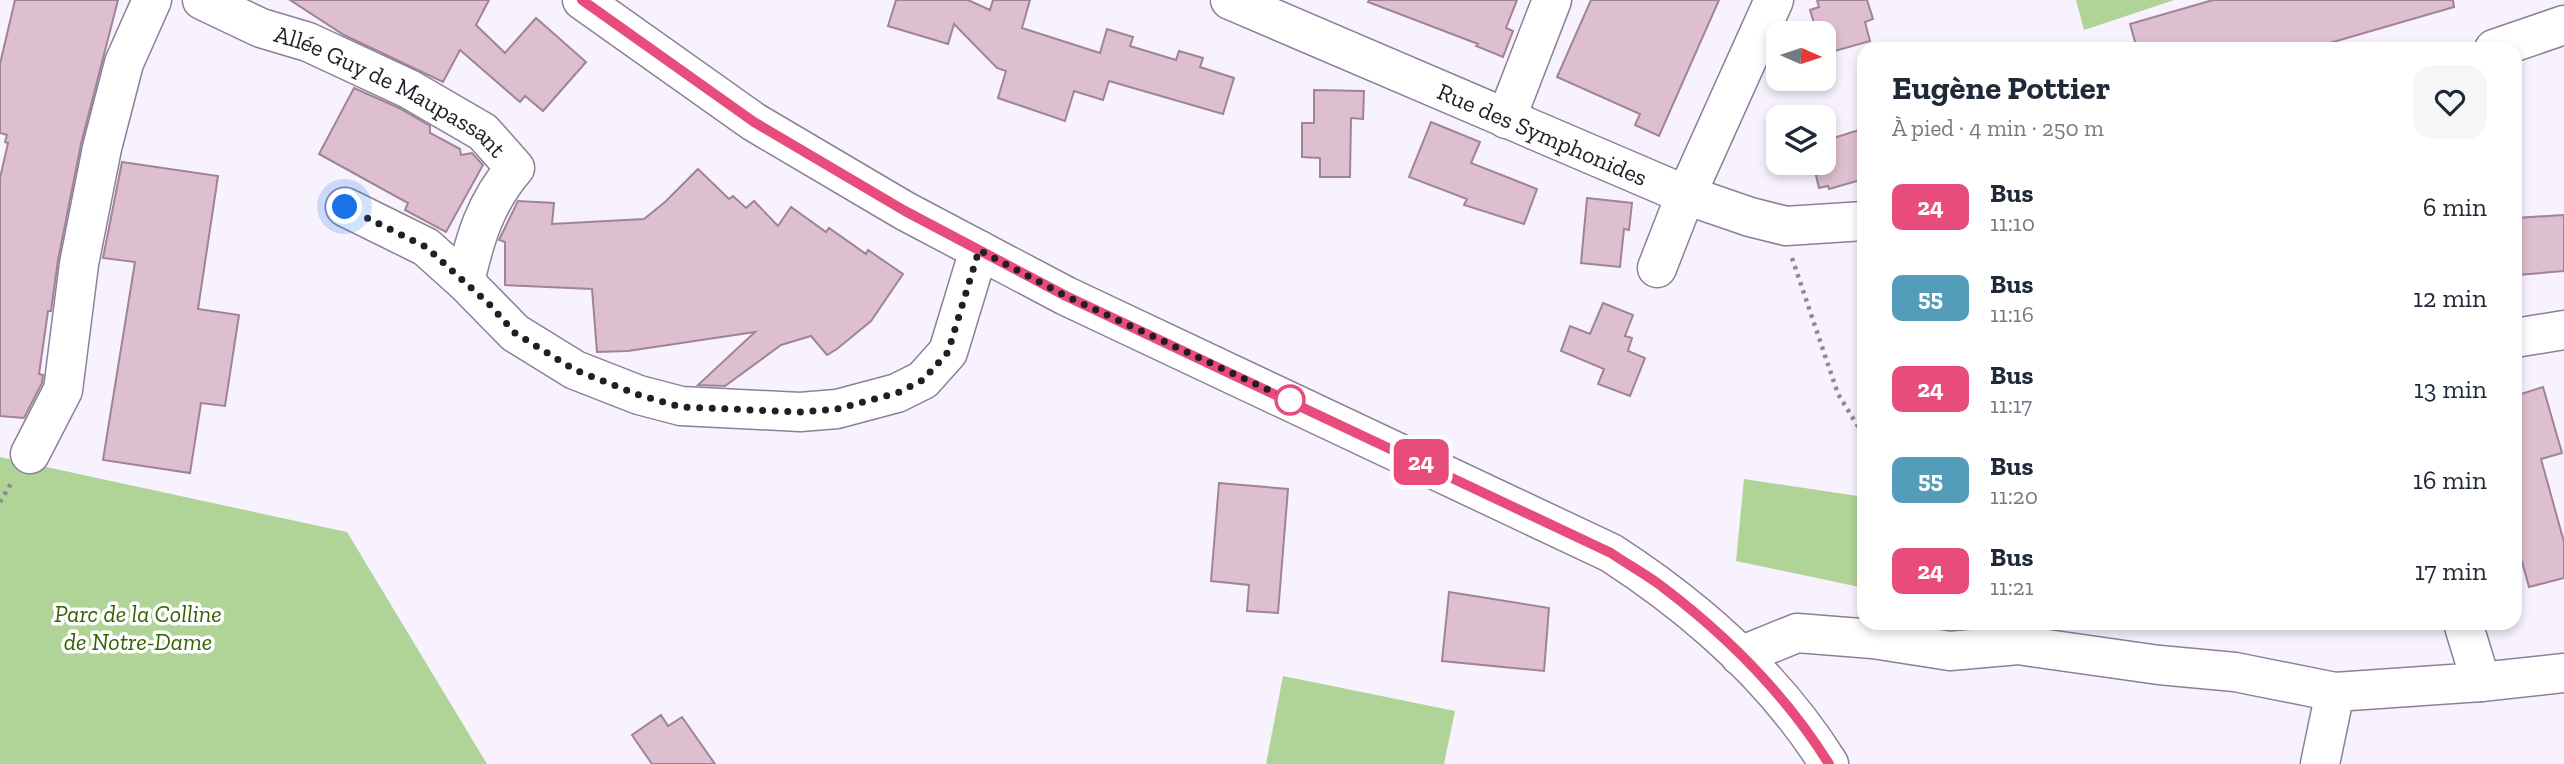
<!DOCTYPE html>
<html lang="fr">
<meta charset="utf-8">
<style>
body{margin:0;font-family:"Zilla Slab",serif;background:#f6f6f7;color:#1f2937;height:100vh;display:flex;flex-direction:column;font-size:26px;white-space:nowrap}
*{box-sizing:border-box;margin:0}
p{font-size:23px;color:#747a83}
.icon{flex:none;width:38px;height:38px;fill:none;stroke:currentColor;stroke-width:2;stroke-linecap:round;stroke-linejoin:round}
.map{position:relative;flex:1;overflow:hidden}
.sheet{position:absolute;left:1857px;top:42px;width:665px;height:588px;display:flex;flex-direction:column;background:#fff;border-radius:21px;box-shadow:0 4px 10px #0003}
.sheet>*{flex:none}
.badge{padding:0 14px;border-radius:10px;font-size:24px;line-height:46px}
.needle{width:46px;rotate:93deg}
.fabs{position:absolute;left:1766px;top:21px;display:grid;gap:14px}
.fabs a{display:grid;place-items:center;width:70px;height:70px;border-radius:14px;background:#fff;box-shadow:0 4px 10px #0003;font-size:35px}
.you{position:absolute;width:35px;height:35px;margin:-18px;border:5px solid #fff;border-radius:50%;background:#1a73e8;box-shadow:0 0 0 10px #1a73e833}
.map>.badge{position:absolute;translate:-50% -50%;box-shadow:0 0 0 4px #fff}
.round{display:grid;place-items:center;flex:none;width:74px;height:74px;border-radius:21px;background:#f6f6f7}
.head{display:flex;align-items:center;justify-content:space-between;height:119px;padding:0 35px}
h1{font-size:33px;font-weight:700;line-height:52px}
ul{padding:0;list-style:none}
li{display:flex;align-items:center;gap:21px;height:91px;padding:0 35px}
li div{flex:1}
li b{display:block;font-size:26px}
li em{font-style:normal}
li .badge{min-width:77px;font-weight:700;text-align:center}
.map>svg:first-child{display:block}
</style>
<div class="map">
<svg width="2564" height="764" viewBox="0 0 2564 764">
<rect width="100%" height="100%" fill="#f7f2fe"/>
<path fill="#b0d397" d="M2076,0H2174L2084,30Z
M0,457L347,532L487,764H0Z
M1744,479L1864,497V588L1736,561Z
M1283,676L1455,711L1444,764H1266Z"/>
<path fill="#ddbfd0" stroke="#a08495" stroke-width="2" d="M15,0H118L81,144L58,260L51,311H48L39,374L43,375L42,383L24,418L0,416V178L8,143L5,142L7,135L0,133V64Z
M290,0H489L476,25L505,53L536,18L586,62L543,111L525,96L520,102L460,50L443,82L344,35Z
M896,0H968L990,10L993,0H1030L1022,28L1100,53L1107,29L1133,37L1130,46L1176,60L1179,51L1203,58L1200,67L1234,78L1223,114L1109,81L1103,100L1074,91L1065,121L998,98L1006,71L997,68L954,24L948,44L888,26Z
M1369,0H1517L1506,28L1513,31L1503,57L1476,46L1478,44L1368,2Z
M1591,0H1719L1659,136L1635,125L1640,114L1557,77Z
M1817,0H1867L1873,19L1865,22L1870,41L1824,54V33H1817L1810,10L1819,7Z
M2213,0H2453L2454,7L2309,49H2137L2130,24Z
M354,88L399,108L430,126V133L460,149L461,155L472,153L483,165L446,232L405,210L408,203L319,154Z
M1314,90L1364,91L1363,119L1351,118L1350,177H1320V158L1302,157V123H1314Z
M1431,122L1480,142L1471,163L1537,189L1524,224L1464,205L1467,199L1409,177Z
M1859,130L1864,144V179L1829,189L1828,186L1819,188L1813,163H1824V141Z
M122,162L218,176L198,309L239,315L225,406L201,403L190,473L103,460L135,262L103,258Z
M698,169L729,199L733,196L746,208L754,201L778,226L791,207L826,232L829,228L866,254L868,250L903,274L871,321L837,349L827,355L811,336L781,345L725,386L698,385L755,332L628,351L597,352L592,289L505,285V242L499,240L518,201L554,203L552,224L644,219L665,202Z
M1587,198L1632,203L1629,230L1624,229L1620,267L1581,263Z
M2564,215V271L2518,275L2515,218Z
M1603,303L1633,315L1625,336L1632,338L1628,351L1645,358L1630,396L1598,384L1604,369L1561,351L1570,326L1590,334Z
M2543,387L2562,453L2541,459L2564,542V578L2529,587L2515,536V396Z
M1219,483L1288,489L1278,613L1247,611L1249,585L1211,581Z
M1449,592L1549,608L1544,671L1442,661Z
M661,715L668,726L682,717L715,764H652L632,735Z"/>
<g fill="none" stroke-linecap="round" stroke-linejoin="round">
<g stroke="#8a809a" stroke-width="41">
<g id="minor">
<path id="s1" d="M202,0L261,28L308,42L409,89L483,132L515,168C485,203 475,238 465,282L515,333L575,370L639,395L681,406L800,412L837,409L897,393L923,380L948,352L979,250"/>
<path d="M582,0L754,122L905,211L1066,296L1611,553C1696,608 1775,678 1829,764"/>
<path id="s2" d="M1230,0L1686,195L1750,217L1786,226L1864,221"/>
<path d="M2494,49L2564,25"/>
<path d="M1506,119L1552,0"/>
<path d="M345,207L426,247L465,282"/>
<path d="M1657,268L1680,209L1774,0"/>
<path d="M2515,338L2564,330"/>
<path d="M30,454L63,390L79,264L102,148L124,63L152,0"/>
<path d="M1740,656L1797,633L1873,639L1950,651L2018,645L2159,665L2235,672L2335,692"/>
<path d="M2481,682L2564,673"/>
<path d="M2320,764L2335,692L2481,682L2463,623"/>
</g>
</g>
<path stroke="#8f8b96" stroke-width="4.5" stroke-dasharray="3.5 5" stroke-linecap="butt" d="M1792,258L1838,394L1864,436
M0,502L12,482"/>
<use href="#minor" stroke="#fff" stroke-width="38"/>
</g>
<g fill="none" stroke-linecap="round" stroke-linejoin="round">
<g stroke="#fff" stroke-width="16">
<path id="line" d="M582,0L754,122L905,211L1066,296L1611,553C1627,564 1645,574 1660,585C1725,634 1786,695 1829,764"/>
</g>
<use href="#line" stroke="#e74c7d" stroke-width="10"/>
<path stroke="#221e28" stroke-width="7" stroke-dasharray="0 12.6" d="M345,207L426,247L489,304L515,333L575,370L639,395L681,407L800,412L837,409L897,393L923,380L948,352L979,250L1066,296L1290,400"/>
</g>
<circle fill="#fff" stroke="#e74c7d" stroke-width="3.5" cx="1290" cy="400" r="14"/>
<g text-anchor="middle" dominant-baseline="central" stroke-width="7" stroke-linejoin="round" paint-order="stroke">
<g font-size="24" fill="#221e28" stroke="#fff">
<text stroke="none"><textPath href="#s1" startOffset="210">Allée Guy de Maupassant</textPath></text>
<text stroke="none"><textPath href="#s2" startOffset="340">Rue des Symphonides</textPath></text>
</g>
<g font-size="24" font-style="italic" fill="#355f00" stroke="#fff">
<text x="138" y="613">Parc de la Colline<tspan x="138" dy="28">de Notre-Dame</tspan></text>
</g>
</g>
</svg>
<div class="fabs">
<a><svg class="needle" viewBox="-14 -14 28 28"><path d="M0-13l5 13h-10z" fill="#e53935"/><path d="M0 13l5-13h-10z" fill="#747a83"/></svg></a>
<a><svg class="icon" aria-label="layers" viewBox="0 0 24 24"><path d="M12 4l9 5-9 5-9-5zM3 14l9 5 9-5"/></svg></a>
</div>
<div class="you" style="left:345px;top:207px"></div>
<b class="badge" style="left:1421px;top:462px;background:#e74c7d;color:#fff">24</b>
<section class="sheet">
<div class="head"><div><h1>Eugène Pottier</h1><p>À pied · 4 min · 250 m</p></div><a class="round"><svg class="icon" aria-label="heart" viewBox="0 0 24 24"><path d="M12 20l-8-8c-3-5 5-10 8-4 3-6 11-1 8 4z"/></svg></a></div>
<ul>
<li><span class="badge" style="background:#e74c7d;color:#fff">24</span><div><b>Bus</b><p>11:10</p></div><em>6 min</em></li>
<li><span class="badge" style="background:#539cba;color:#fff">55</span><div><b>Bus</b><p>11:16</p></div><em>12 min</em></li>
<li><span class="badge" style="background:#e74c7d;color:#fff">24</span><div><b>Bus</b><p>11:17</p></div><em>13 min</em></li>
<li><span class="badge" style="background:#539cba;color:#fff">55</span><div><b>Bus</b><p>11:20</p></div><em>16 min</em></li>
<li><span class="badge" style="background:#e74c7d;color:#fff">24</span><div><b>Bus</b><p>11:21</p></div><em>17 min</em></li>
</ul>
</section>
</div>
